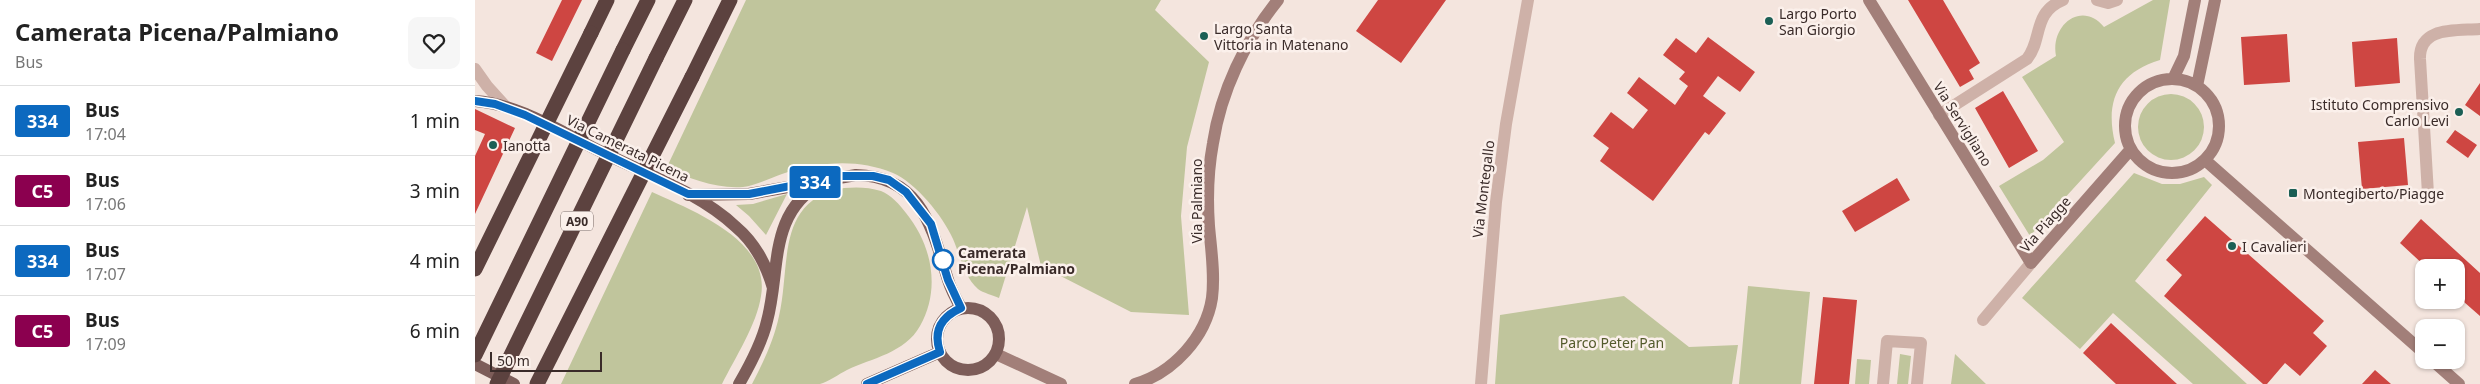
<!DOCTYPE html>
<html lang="it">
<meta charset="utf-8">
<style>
body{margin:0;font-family:"Noto Sans",sans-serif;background:#f6f6f6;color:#222;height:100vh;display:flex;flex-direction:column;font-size:19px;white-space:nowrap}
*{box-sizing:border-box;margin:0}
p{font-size:16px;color:#767676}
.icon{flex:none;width:28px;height:28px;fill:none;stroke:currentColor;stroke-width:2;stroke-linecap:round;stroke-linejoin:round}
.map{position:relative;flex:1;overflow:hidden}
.side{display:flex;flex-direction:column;background:#fff;width:475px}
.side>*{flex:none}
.badge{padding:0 10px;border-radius:4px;font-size:18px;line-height:32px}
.buttons{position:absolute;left:1940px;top:259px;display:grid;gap:10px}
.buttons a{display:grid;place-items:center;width:50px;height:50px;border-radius:10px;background:#fff;box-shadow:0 1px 4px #0004;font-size:25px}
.scale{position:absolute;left:15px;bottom:12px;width:112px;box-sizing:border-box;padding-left:5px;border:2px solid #3a2b29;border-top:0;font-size:14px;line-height:18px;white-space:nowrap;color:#3a2b29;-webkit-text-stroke:4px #fbf0eb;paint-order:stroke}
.map>.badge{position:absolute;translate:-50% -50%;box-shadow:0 0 0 2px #fff}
.round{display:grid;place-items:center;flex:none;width:52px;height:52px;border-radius:10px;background:#f6f6f6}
.headline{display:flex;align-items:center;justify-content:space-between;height:85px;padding:0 15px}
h1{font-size:24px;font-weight:700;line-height:38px}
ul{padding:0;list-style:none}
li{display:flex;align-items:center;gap:15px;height:70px;padding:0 15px;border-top:1px solid #e0e0e0}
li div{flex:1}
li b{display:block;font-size:19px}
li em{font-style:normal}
li .badge{min-width:55px;font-weight:700;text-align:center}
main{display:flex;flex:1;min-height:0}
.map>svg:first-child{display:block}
</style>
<main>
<section class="side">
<div class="headline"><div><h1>Camerata Picena/Palmiano</h1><p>Bus</p></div><a class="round"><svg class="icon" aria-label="heart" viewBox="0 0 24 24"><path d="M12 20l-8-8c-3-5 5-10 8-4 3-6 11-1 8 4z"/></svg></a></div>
<ul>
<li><span class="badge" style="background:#0c69bf;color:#fff">334</span><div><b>Bus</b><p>17:04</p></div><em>1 min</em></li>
<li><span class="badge" style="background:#8b004f;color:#fff">C5</span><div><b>Bus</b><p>17:06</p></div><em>3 min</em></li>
<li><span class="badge" style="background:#0c69bf;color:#fff">334</span><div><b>Bus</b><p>17:07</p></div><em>4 min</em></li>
<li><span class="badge" style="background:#8b004f;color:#fff">C5</span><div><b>Bus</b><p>17:09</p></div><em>6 min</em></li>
</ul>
</section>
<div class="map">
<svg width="2005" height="384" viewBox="0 0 2005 384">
<rect width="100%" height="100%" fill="#f4e5de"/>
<path fill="#c0c59c" d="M271,0H686L680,10L734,62L712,147L706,216L714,315L656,312L566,266L552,207L524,298C518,295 508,293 503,289C489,277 485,255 478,239C468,216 440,182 418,173C381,158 344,162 307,174C295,178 280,186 268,187C240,189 216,178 191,169Z
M1678,0H1695L1685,60C1642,73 1630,102 1640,143L1555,236L1524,186L1568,160L1589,142L1547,77L1581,56C1575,25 1607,0 1629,27Z
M1663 127a33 33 0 1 1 66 0a33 33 0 1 1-66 0Z
M1659,173L1687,184H1705L1729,177L1737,185L1660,281L1772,384H1718L1638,313L1605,349L1547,298Z
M369,188C381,187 394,187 406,191C416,195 425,205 431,213C457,245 466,289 445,326C430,353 397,358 372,370C364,374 353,382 345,384C327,384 296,384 277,384C288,363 299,340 304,316C316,265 300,200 369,188Z
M177,192C216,210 296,240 286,296C282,324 260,358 247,384H86Z
M312,194L291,235L274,216L261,205L278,204Z
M1273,286L1335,292L1326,384H1264Z
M1149,296L1214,347L1263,345L1257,384H1020L1025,315Z
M1425,354L1436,356L1433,384H1422Z
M1480,354L1511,384H1476Z
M1382,359L1396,360L1394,384H1380Z"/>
<path fill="#ce4642" d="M87,0H107L77,61L61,53Z
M903,0H971L926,63L881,31Z
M1433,0H1468L1505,63L1494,70L1499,79L1485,87Z
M1812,34L1815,82L1769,85L1766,37Z
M1233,37L1280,72L1265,92L1243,76L1228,96L1251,113L1234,135L1230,132L1178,201L1125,161L1134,148L1118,136L1136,112L1158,129L1173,110L1152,93L1164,77L1200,105L1213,86L1204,79L1210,72L1188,55L1201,38L1221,53Z
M1922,38L1925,83L1880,87L1877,42Z
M2005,83V116L1990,105Z
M1528,91L1563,151L1534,168L1500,108Z
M0,109L40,128L0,214V156L10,134L0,130Z
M1980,130L2002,145L1993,158L1971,142Z
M1929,138L1933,185L1887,189L1883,142Z
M1422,178L1435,200L1380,232L1367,211Z
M1730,216L1849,321L1838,333L1852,346L1825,376L1810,363L1792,384H1788L1689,296L1707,275L1691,260Z
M1946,219L2005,273V316L1981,295V268H1952L1925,243Z
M1348,297L1382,300L1374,384H1339Z
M1636,323L1702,384H1641L1608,353Z
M1900,370L1916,384H1887Z"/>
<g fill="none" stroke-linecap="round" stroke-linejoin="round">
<path stroke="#ceb1a8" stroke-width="12" d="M1622,0L1633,3L1642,0
M0,69L12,86L31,107
M1464,115L1552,59C1568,39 1557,13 1588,0
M1953,194L1945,59C1944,26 1981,31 2005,29
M1508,320L1556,263
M1006,384L1021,202L1031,124L1053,0
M1408,384L1412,341L1446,343L1442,384"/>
<path stroke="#a27f79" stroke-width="12" d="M1394,0L1556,263L1656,149
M1698,79L1709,56L1720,0
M1650 126a47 47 0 1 1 94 0a47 47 0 1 1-94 0Z
M1722,86L1740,0
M1730,160L1949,353
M521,354L586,384
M1957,360L1984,384
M660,384C698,373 731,337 737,298C740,274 736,249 734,226C732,198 733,170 738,143C746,91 770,41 803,0"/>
<path stroke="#7d5d59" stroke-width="12" d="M0,101C45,104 89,134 129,153C173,175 225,193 261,227C280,243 291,264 298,288
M213,195L274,194L381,175C447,176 457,229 473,280C476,289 481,299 486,308
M462 339a31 31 0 1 1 62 0a31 31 0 1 1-62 0Z
M0,364L39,384
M264,384C275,365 287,343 292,321C306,270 292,213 348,182
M392,384L465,352"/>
<path stroke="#5c423f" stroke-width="15" d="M116,33L132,0
M148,50L173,0
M181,58L210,0
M217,77L255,0"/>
<path stroke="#5c423f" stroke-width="15" d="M0,269L116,33
M0,355L148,50
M22,384L181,58
M62,384L217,77"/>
</g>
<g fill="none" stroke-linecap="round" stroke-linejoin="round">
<g stroke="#fff" stroke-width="11">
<path id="line" d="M0,101L20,104L50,115L213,194H274L367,176H398L414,180L431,192L456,224L473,280L486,308C466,317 458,331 465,352L392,384"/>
</g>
<use href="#line" stroke="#0c69bf" stroke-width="8"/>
</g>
<g fill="#1b5f55" stroke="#fbf0eb" stroke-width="2">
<circle cx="1294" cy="21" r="5"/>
<circle cx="729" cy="36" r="5"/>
<circle cx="1984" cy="112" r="5"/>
<circle cx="18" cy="145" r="5"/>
<rect x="1813" y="188" width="10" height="10" rx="2.5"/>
<circle cx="1757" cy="246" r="5"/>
</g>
<circle fill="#fff" stroke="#0c69bf" stroke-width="2.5" cx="468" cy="260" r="10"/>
<g text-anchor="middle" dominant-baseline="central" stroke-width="5" stroke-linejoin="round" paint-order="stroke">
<rect fill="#fbf0eb" stroke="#746663" stroke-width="1" x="86" y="211.5" width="32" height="19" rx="4"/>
<g font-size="12" font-weight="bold" fill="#3a2b29">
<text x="102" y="221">A90</text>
</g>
<g font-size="14" fill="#3a2b29" stroke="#fbf0eb" text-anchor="start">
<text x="1304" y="13">Largo Porto<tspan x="1304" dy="16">San Giorgio</tspan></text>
<text x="739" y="28">Largo Santa<tspan x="739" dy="16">Vittoria in Matenano</tspan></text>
<text x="1974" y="104" text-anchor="end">Istituto Comprensivo<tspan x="1974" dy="16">Carlo Levi</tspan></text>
<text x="28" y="145">Ianotta</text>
<text x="1828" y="193">Montegiberto/Piagge</text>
<text x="1767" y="246">I Cavalieri</text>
</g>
<g font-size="14" fill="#3a2b29" stroke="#fbf0eb">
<text transform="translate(1488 124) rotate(58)">Via Servigliano</text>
<text transform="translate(153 148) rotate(26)">Via Camerata Picena</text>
<text transform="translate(1008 189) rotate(-83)">Via Montegallo</text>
<text transform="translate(721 201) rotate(-90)">Via Palmiano</text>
<text transform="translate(1570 224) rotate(-49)">Via Piagge</text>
</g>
<g font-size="14" font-weight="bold" fill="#3a2b29" stroke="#fbf0eb" text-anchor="start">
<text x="483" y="252">Camerata<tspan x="483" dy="16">Picena/Palmiano</tspan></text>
</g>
<g font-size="14" fill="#535a2b" stroke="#fbf0eb">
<text x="1137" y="342">Parco Peter Pan</text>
</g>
</g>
</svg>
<div class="buttons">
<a>+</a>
<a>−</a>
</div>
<div class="scale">50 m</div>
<b class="badge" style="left:340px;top:182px;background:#0c69bf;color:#fff">334</b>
</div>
</main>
